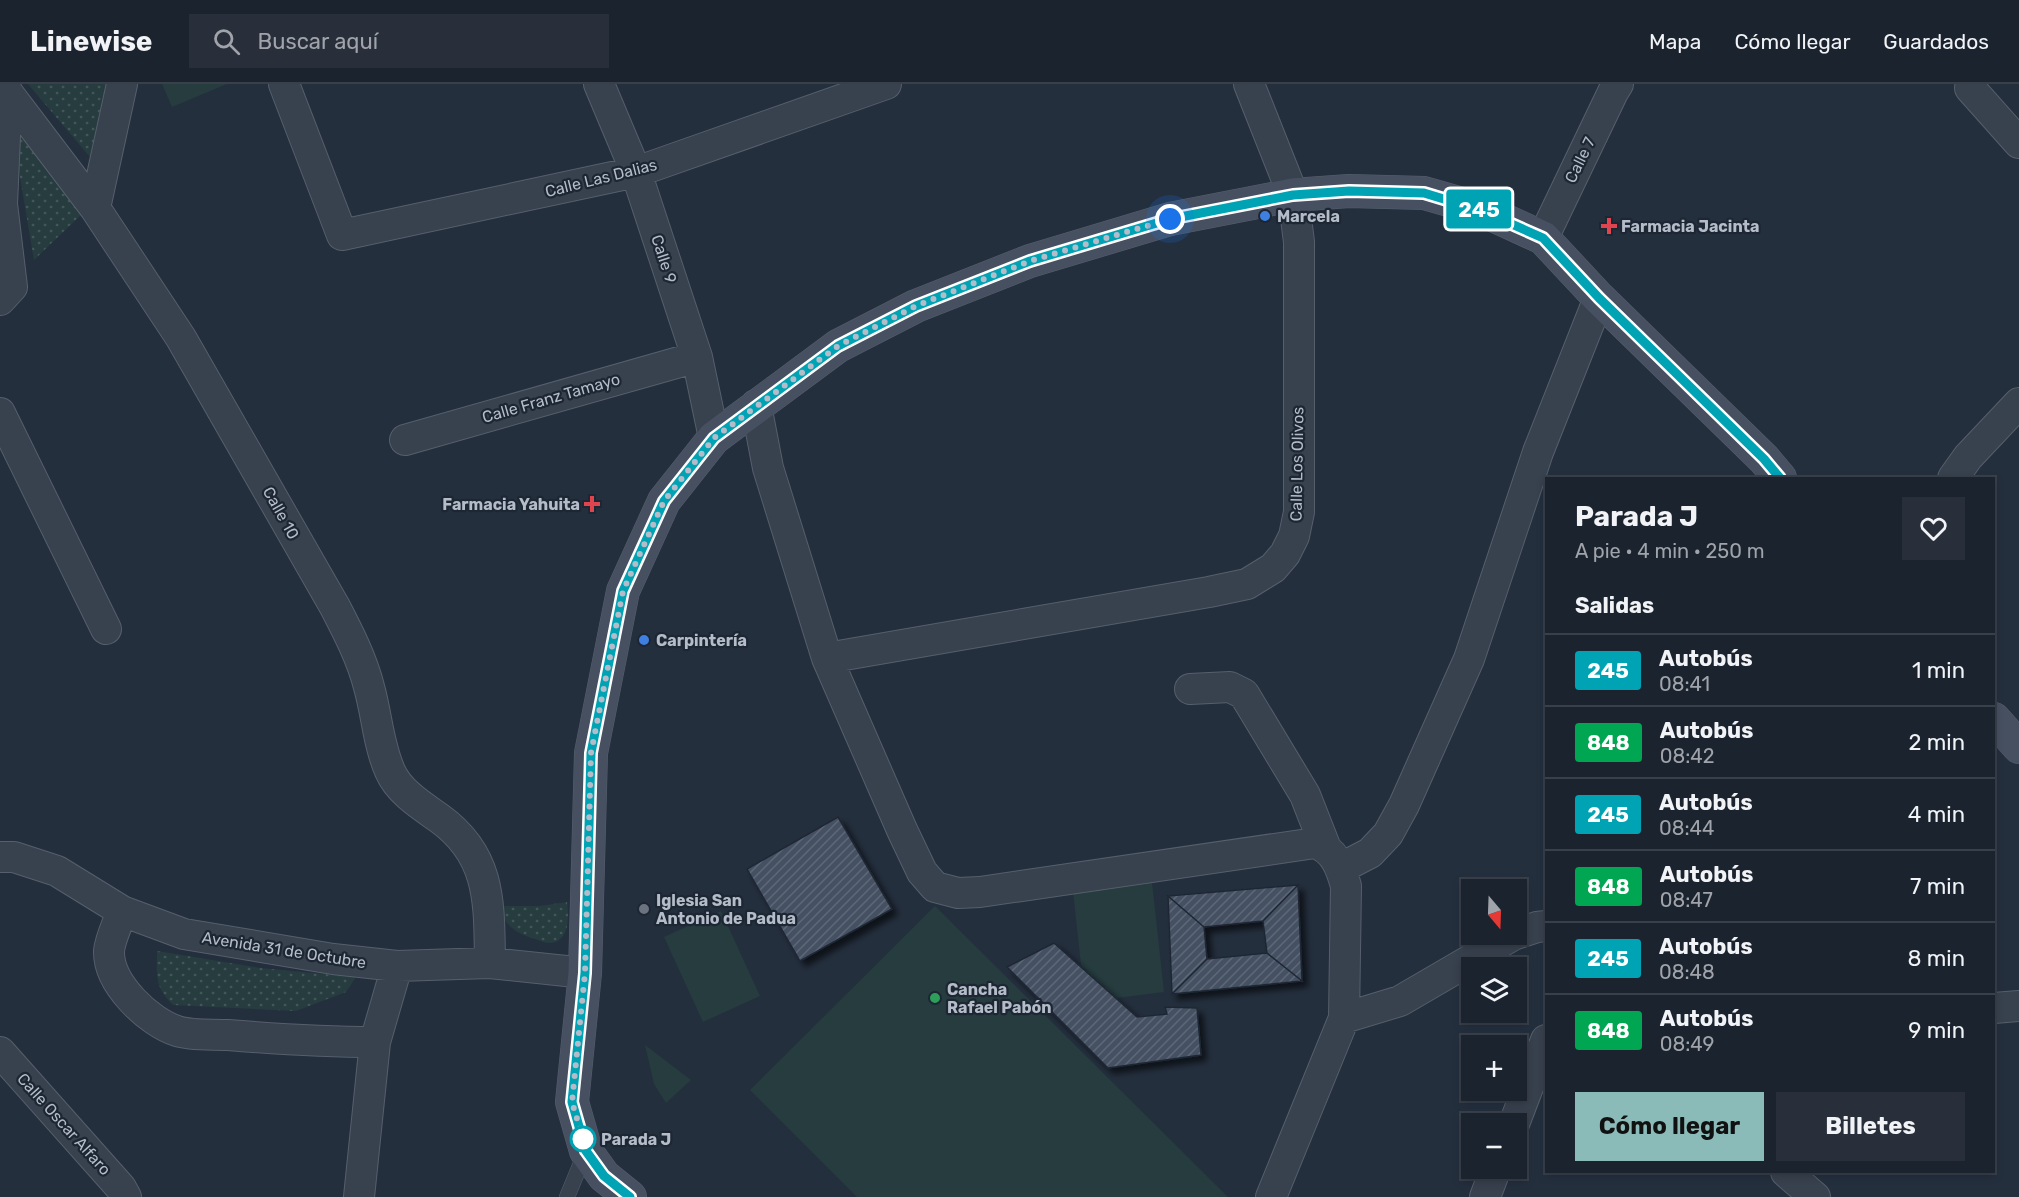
<!DOCTYPE html>
<html lang="es">
<meta charset="utf-8">
<style>
body{margin:0;font-family:Rubik,sans-serif;background:#282f3a;color:#f1f3f6;height:100vh;display:flex;flex-direction:column;font-size:22px;white-space:nowrap}
*{box-sizing:border-box;margin:0}
p{font-size:20px;color:#a0a4aa}
.icon{flex:none;width:33px;height:33px;fill:none;stroke:currentColor;stroke-width:2;stroke-linecap:round;stroke-linejoin:round}
.map{position:relative;flex:1;overflow:hidden}
.side{position:absolute;left:1545px;top:393px;width:450px;height:696px;display:flex;flex-direction:column;background:#1b232e;border-radius:0px;box-shadow:0 3px 9px #0003,0 0 0 2px #39404a}
.side>*{flex:none}
.badge{padding:0 12px;border-radius:4px;font-size:21px;line-height:39px}
.needle{width:39px;rotate:161deg}
.buttons{position:absolute;left:1461px;top:795px;display:grid;gap:12px}
.buttons a{display:grid;place-items:center;width:66px;height:66px;border-radius:0px;background:#1b232e;box-shadow:0 3px 9px #0003,0 0 0 2px #39404a;font-size:30px}
.you{position:absolute;width:30px;height:30px;margin:-15px;border:4px solid #fff;border-radius:50%;background:#1a73e8;box-shadow:0 0 0 9px #1a73e833}
.map>.badge{position:absolute;translate:-50% -50%;box-shadow:0 0 0 3px #fff}
h2{padding:0 30px;font-size:22px;line-height:54px}
.round{display:grid;place-items:center;flex:none;width:63px;height:63px;border-radius:0px;background:#282f3a}
.overview{display:flex;align-items:center;justify-content:space-between;height:102px;padding:0 30px}
h1{font-size:28px;font-weight:700;line-height:45px}
.cta{display:flex;gap:12px;margin-top:auto;padding:12px 30px}
.cta a{flex:1;height:69px;border-radius:0px;background:#8bbbb9;color:#111;font-size:24px;font-weight:700;line-height:69px;text-align:center}
.cta a+a{background:#282f3a;color:#f1f3f6}
ul{padding:0;list-style:none}
li{display:flex;align-items:center;gap:18px;height:72px;padding:0 30px;border-top:2px solid #39404a}
li div{flex:1}
li b{display:block;font-size:22px}
li em{font-style:normal}
li .badge{min-width:66px;font-weight:700;text-align:center}
header{display:flex;align-items:center;gap:36px;box-sizing:border-box;height:84px;padding:0 30px;background:#1b232e;border-bottom:2px solid #39404a}
header strong{font-size:28px}
nav{display:flex;gap:33px;margin-inline-start:auto;font-size:21px}
.search{width:420px;height:54px;background:#282f3a;display:flex;align-items:center;gap:15px;box-sizing:border-box;padding:0 21px;border-radius:0px;color:#a0a4aa;font-size:22px}
.map>svg:first-child{display:block}
</style>
<header>
<strong>Linewise</strong>
<div class="search"><svg class="icon" aria-label="search" viewBox="0 0 24 24"><circle cx="10" cy="10" r="6"/><path d="M15 15l6 6"/></svg>Buscar aquí</div>
<nav><a>Mapa</a><a>Cómo llegar</a><a>Guardados</a></nav>
</header>
<div class="map">
<svg width="2019" height="1113" viewBox="0 0 2019 1113">
<defs>
<pattern id="park-dots" width="8" height="8" patternUnits="userSpaceOnUse" patternTransform="scale(1.5)"><rect width="8" height="8" fill="#263c3f"/><path d="M2 2h.1M6 6h.1" fill="none" stroke="#435659" stroke-width="1.8" stroke-linecap="round"/></pattern>
<pattern id="building-hatch" width="6" height="6" patternUnits="userSpaceOnUse" patternTransform="scale(1.5)"><rect width="6" height="6" fill="#455162"/><path d="M-1 1l2-2M0 6l6-6M5 7l2-2" fill="none" stroke="#5d6877"/></pattern>
<filter id="shadow"><feDropShadow dx="5.5" dy="5.5" stdDeviation="3" flood-color="#0009"/></filter>
</defs>
<rect width="100%" height="100%" fill="#242f3e"/>
<path fill="#263c3f" d="M162,0H227L172,23Z
M1151,789L1164,908L1085,918L1072,798Z
M935,822L1228,1113H857L750,1006Z
M721,827L760,912L703,938L664,853Z
M645,961L691,996L666,1019L654,1000Z"/>
<path fill="url(#park-dots)" d="M28,0H111L90,73Z
M11,40L83,129L34,176Z
M567,818C569,832 570,859 549,859C545,859 539,856 535,855C517,850 504,842 499,822H540Z
M157,867L260,884L356,893L346,908L296,927L173,921C154,902 157,892 157,867Z"/>
<path fill="url(#building-hatch)" stroke="#1f2835" stroke-width="1.5" filter="url(#shadow)" d="M838,733L892,825L800,877L747,785Z
M1298,801L1302,897L1267,869L1263,837Z
M1298,801L1263,837L1204,843L1168,812Z
M1168,812L1204,843L1207,875L1172,910Z
M1054,859L1137,933L1167,930L1165,923L1197,924L1201,971L1108,984L1007,883Z
M1267,869L1302,897L1172,910L1207,875Z"/>
<g fill="none" stroke-linecap="round" stroke-linejoin="round">
<g stroke="#565f6c" stroke-width="16">
<path id="lane" d="M567,1113L586,1067"/>
</g>
<g stroke="#565f6c" stroke-width="32">
<path id="street" d="M1,0L95,124L181,254L335,523C348,548 362,575 369,603C377,631 378,660 390,687C399,708 422,722 439,734C492,772 489,820 490,879
M284,0L342,151L636,88L886,0
M599,0L636,88L697,273L714,354
M1970,4L2019,59
M95,124L122,0
M1543,154L1613,8L1618,0
M0,216L12,203L2,120L7,7
M756,321L768,384L827,574L902,746L922,788L935,803L958,809L980,808L1315,759C1335,766 1341,784 1346,802L1344,934L1271,1113
M0,329L106,545
M405,356L697,273
M1953,394L1968,373L2019,319
M827,574L1209,508L1247,500L1273,484L1285,470L1294,452L1299,428V158L1293,111L1249,0
M1190,605L1230,603L1244,610L1305,711L1325,762
M0,773H14L57,787L122,827L184,850L333,875L397,882L490,879L585,889
M1341,784L1370,769L1388,750L1404,721L1469,575L1538,368L1599,214
M122,827C118,839 110,855 109,867C108,900 149,938 177,947C192,952 212,950 228,951C277,955 325,958 375,958
M1516,850L1537,843L1546,842
M1994,924L2019,922
M1344,934L1400,917L1515,850
M0,968L121,1104L126,1113
M1514,1040L1546,956
M1786,1088L1815,1113
M359,1113L375,958L397,882
M1485,1113L1496,1084"/>
</g>
<g stroke="#565f6c" stroke-width="34">
<path id="secondary" d="M1994,635L2019,663
M630,1113L604,1092L586,1067L572,1018L585,889L591,669L623,507L664,417L714,354L838,262L916,222L1030,177L1170,135L1293,111L1349,107L1424,109L1480,125L1543,154L1599,214L1764,375L1780,394"/>
</g>
<use href="#lane" stroke="#38414e" stroke-width="15"/>
<use href="#street" stroke="#38414e" stroke-width="30"/>
<use href="#secondary" stroke="#465061" stroke-width="33"/>
</g>
<g fill="none" stroke-linecap="round" stroke-linejoin="round">
<g stroke="#fff" stroke-width="14">
<path id="line" d="M630,1113L604,1092L586,1067L572,1018L585,889L591,669L623,507L664,417L714,354L838,262L916,222L1030,177L1170,135L1293,111L1349,107L1424,109L1480,126L1543,154L1599,214L1764,375L1780,394"/>
</g>
<use href="#line" stroke="#00a3b4" stroke-width="9"/>
<path stroke="#b4bcc9" stroke-width="6" stroke-dasharray="0 10.8" d="M583,1055L572,1018L585,889L591,669L623,507L664,417L714,354L838,262L916,222L1030,177L1170,135"/>
</g>
<g fill="#3f7fe0" stroke="#1d2633" stroke-width="2">
<circle cx="1265" cy="132" r="6"/>
<circle cx="644" cy="556" r="6"/>
</g>
<g fill="#e0444e" stroke="#1d2633" stroke-width="2">
<path d="M1606 133h6v6h6v6h-6v6h-6v-6h-6v-6h6z"/>
<path d="M589 411h6v6h6v6h-6v6h-6v-6h-6v-6h6z"/>
</g>
<circle fill="#6b7280" stroke="#1d2633" stroke-width="2" cx="644" cy="825" r="6"/>
<circle fill="#2e9e5b" stroke="#1d2633" stroke-width="2" cx="935" cy="914" r="6"/>
<circle fill="#fff" stroke="#00a3b4" stroke-width="3" cx="583" cy="1055" r="12"/>
<g text-anchor="middle" dominant-baseline="central" stroke-width="4.5" stroke-linejoin="round" paint-order="stroke">
<g font-size="16" fill="#b4bcc9" stroke="#1d2633">
<text transform="translate(1580 76) rotate(-64)">Calle 7</text>
<text transform="translate(601 94) rotate(-14)">Calle Las Dalias</text>
<text transform="translate(664 175) rotate(72)">Calle 9</text>
<text transform="translate(551 314) rotate(-16)">Calle Franz Tamayo</text>
<text transform="translate(1297 380) rotate(-89)">Calle Los Olivos</text>
<text transform="translate(281 429) rotate(61)">Calle 10</text>
<text transform="translate(284 866) rotate(9)">Avenida 31 de Octubre</text>
<text transform="translate(64 1040) rotate(48)">Calle Oscar Alfaro</text>
</g>
<g font-size="16" font-weight="bold" fill="#b4bcc9" stroke="#1d2633" text-anchor="start">
<text x="1277" y="132">Marcela</text>
<text x="1621" y="142">Farmacia Jacinta</text>
<text x="580" y="420" text-anchor="end">Farmacia Yahuita</text>
<text x="656" y="556">Carpintería</text>
<text x="656" y="816">Iglesia San<tspan x="656" dy="18">Antonio de Padua</tspan></text>
<text x="947" y="905">Cancha<tspan x="947" dy="18">Rafael Pabón</tspan></text>
</g>
<g font-size="16" font-weight="bold" fill="#b4bcc9" stroke="#1d2633" text-anchor="start">
<text x="601" y="1055">Parada J</text>
</g>
</g>
</svg>
<div class="buttons">
<a><svg class="needle" viewBox="-14 -14 28 28"><path d="M0-13l5 13h-10z" fill="#e53935"/><path d="M0 13l5-13h-10z" fill="#a0a4aa"/></svg></a>
<a><svg class="icon" aria-label="layers" viewBox="0 0 24 24"><path d="M12 4l9 5-9 5-9-5zM3 14l9 5 9-5"/></svg></a>
<a>+</a>
<a>−</a>
</div>
<div class="you" style="left:1170px;top:135px"></div>
<b class="badge" style="left:1479px;top:125px;background:#00a3b4;color:#fff">245</b>
<section class="side">
<div class="overview"><div><h1>Parada J</h1><p>A pie · 4 min · 250 m</p></div><a class="round"><svg class="icon" aria-label="heart" viewBox="0 0 24 24"><path d="M12 20l-8-8c-3-5 5-10 8-4 3-6 11-1 8 4z"/></svg></a></div>
<h2>Salidas</h2>
<ul>
<li><span class="badge" style="background:#00a3b4;color:#fff">245</span><div><b>Autobús</b><p>08:41</p></div><em>1 min</em></li>
<li><span class="badge" style="background:#00a651;color:#fff">848</span><div><b>Autobús</b><p>08:42</p></div><em>2 min</em></li>
<li><span class="badge" style="background:#00a3b4;color:#fff">245</span><div><b>Autobús</b><p>08:44</p></div><em>4 min</em></li>
<li><span class="badge" style="background:#00a651;color:#fff">848</span><div><b>Autobús</b><p>08:47</p></div><em>7 min</em></li>
<li><span class="badge" style="background:#00a3b4;color:#fff">245</span><div><b>Autobús</b><p>08:48</p></div><em>8 min</em></li>
<li><span class="badge" style="background:#00a651;color:#fff">848</span><div><b>Autobús</b><p>08:49</p></div><em>9 min</em></li>
</ul>
<div class="cta"><a>Cómo llegar</a><a>Billetes</a></div>
</section>
</div>
